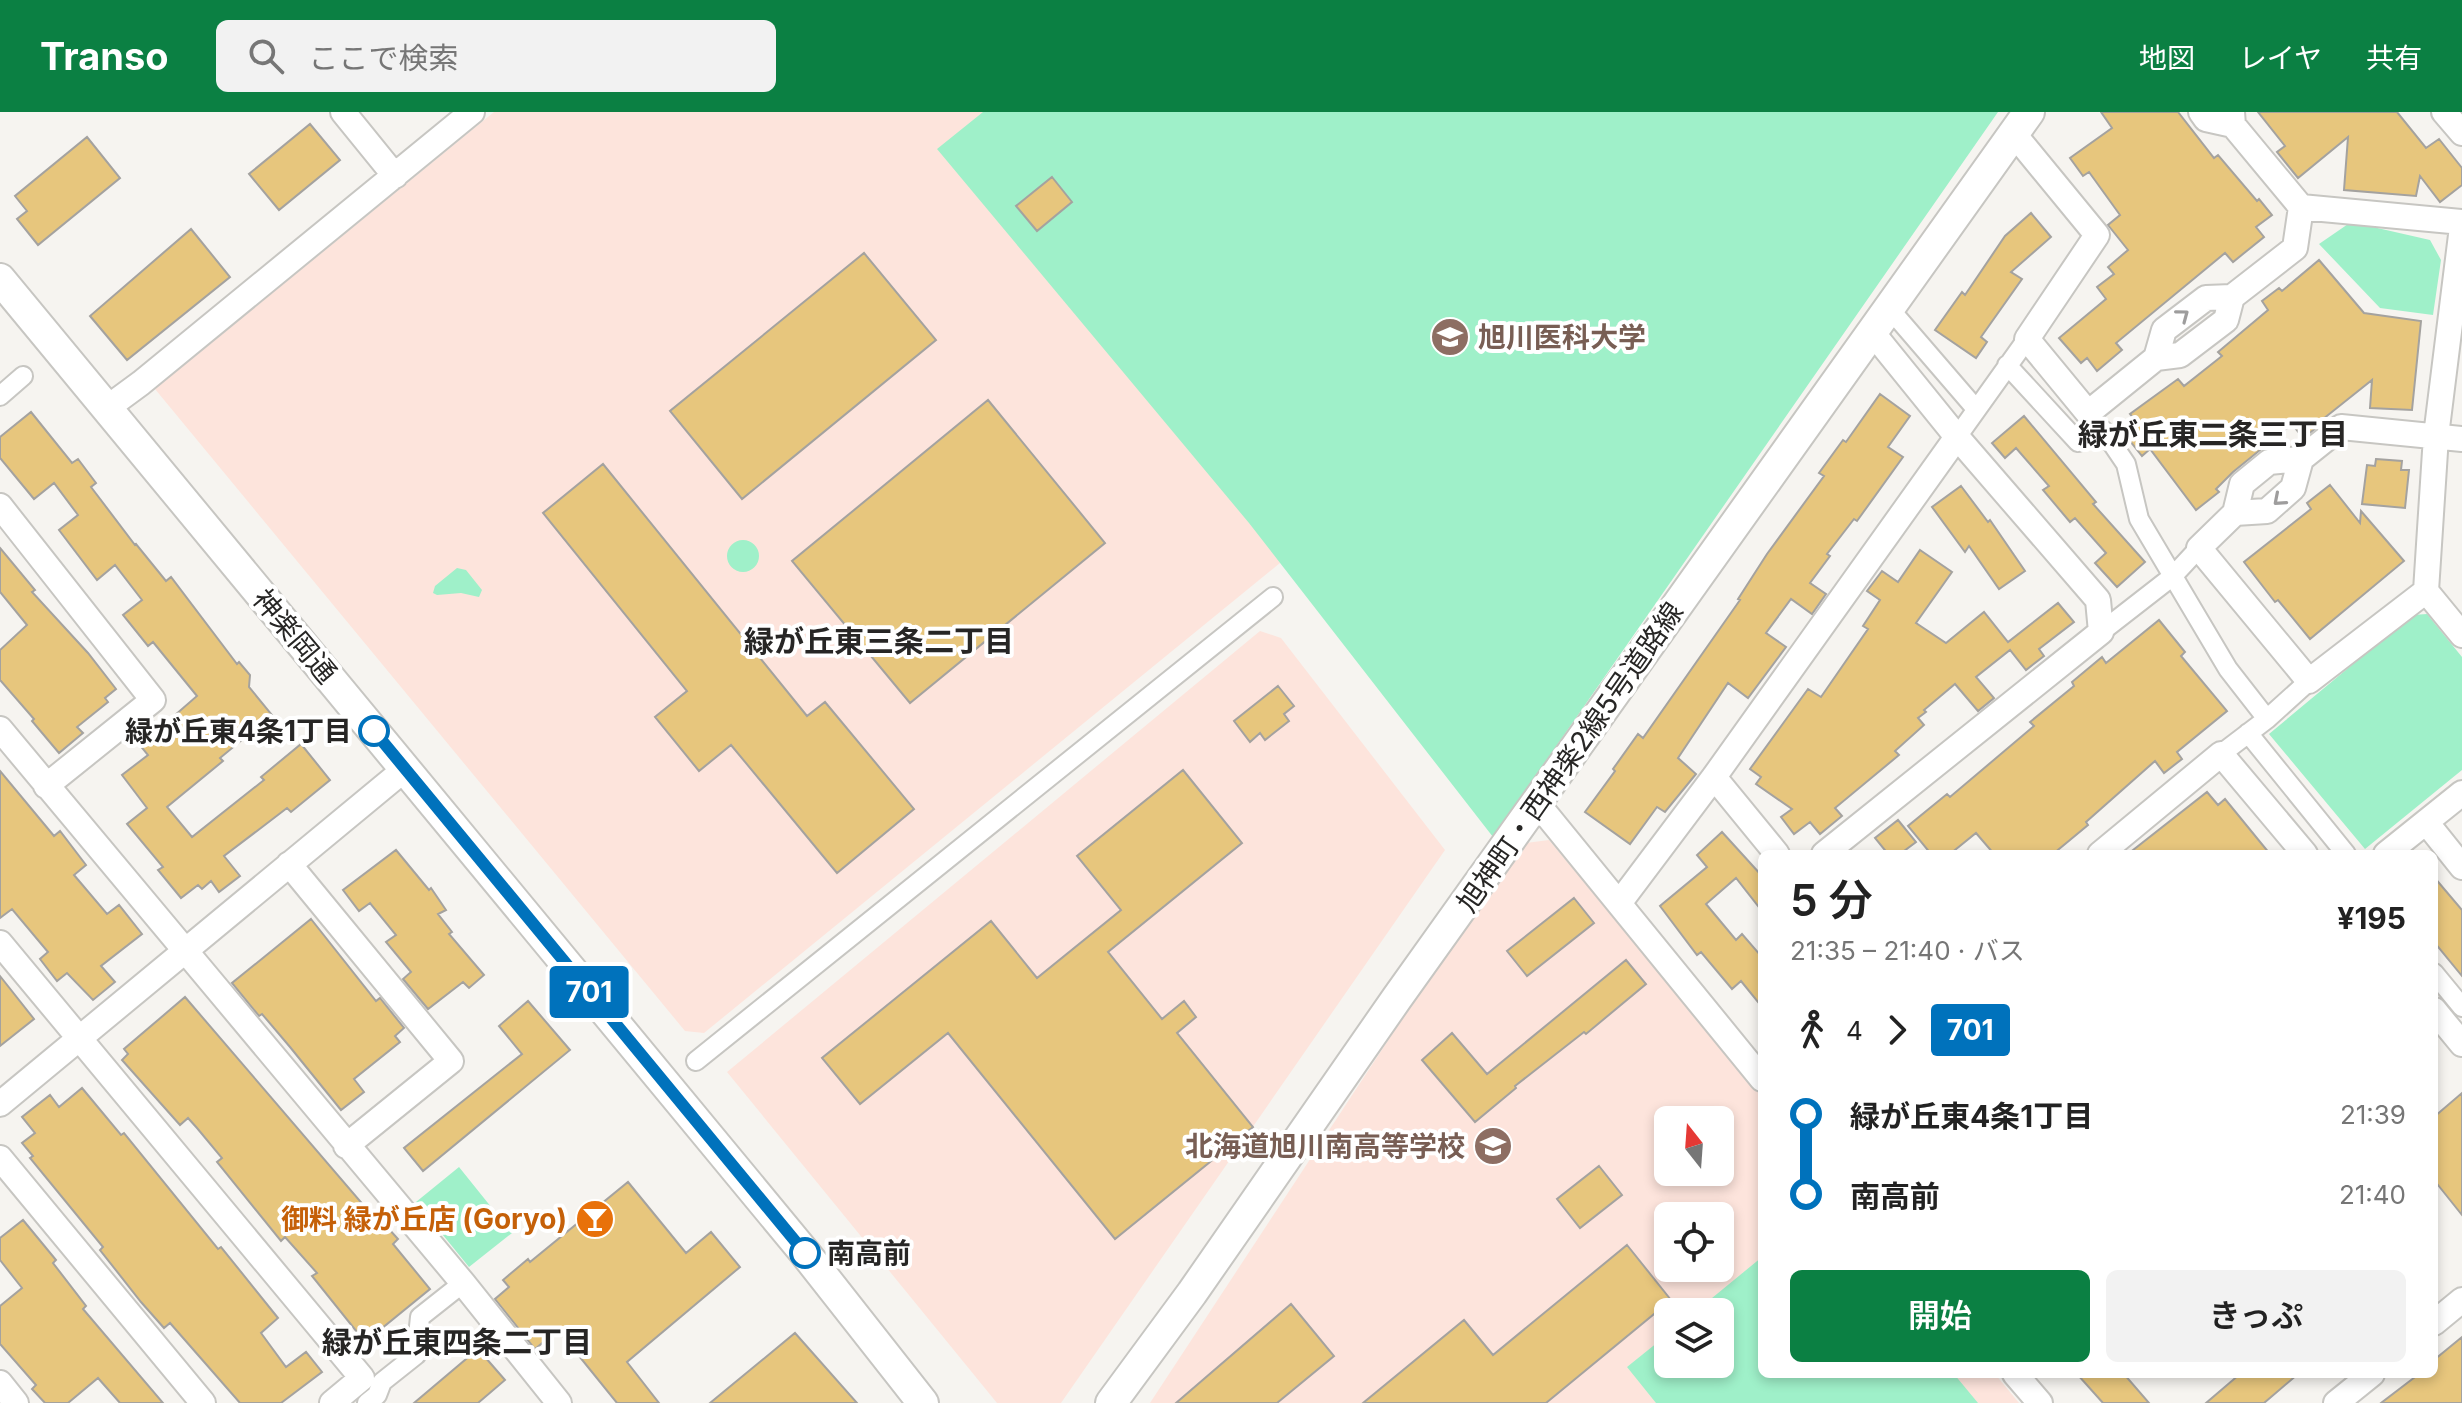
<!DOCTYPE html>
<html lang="ja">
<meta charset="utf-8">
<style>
body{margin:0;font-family:Inter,"Noto Sans JP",sans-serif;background:#f2f2f2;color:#222;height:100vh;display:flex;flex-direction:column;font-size:30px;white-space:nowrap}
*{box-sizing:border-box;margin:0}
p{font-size:26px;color:#767676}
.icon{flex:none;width:44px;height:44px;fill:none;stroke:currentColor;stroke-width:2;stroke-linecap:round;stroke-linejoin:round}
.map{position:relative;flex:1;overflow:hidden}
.side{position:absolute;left:1758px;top:738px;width:680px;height:528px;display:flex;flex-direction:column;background:#fff;border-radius:12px;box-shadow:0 4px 12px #0003}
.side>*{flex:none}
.badge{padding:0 16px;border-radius:6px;font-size:28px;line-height:52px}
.needle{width:52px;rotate:343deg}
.controls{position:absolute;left:1654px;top:994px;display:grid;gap:16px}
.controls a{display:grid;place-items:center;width:80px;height:80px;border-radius:12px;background:#fff;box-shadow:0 4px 12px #0003;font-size:40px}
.map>.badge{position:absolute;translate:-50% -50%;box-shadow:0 0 0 4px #fff}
.legs{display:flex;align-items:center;gap:12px;height:88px;padding:0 32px;font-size:26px}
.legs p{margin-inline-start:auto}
.headline{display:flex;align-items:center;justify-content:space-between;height:136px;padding:0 32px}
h1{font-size:44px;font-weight:600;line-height:60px}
.cta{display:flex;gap:16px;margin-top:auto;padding:16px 32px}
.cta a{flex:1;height:92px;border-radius:12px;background:#0b8043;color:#fff;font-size:32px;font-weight:600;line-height:92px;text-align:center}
.cta a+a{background:#f2f2f2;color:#222}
ul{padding:0 32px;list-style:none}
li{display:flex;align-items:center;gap:28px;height:80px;font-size:30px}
li i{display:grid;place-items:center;width:12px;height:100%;margin:0 10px;background:currentColor}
li i::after{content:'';width:20px;height:20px;margin:-10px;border:6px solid;border-radius:50%;background:#fff}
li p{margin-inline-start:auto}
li:first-child i{background:linear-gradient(#0000 50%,currentColor 0)}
li:last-child i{background:linear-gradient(currentColor 50%,#0000 0)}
header{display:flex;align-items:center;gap:48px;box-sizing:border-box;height:112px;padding:0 40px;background:#0b8043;color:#fff}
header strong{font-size:38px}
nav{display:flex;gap:44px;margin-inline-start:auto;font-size:28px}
.search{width:560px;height:72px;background:#f2f2f2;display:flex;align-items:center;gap:20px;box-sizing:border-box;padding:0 28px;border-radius:12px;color:#767676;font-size:30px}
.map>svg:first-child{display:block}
</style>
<header>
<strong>Transo</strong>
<div class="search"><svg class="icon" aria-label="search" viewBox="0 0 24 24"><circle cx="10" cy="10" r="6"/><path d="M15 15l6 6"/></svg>ここで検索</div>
<nav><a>地図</a><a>レイヤ</a><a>共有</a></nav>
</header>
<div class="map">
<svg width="2462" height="1291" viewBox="0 0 2462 1291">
<rect width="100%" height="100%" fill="#f6f4f0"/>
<path fill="#fde4dc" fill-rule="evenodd" d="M494,0H1998L1280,451L704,921L685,919L155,277Z
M1260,519L1281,526L1445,738L1061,1291H997L727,960Z
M1549,728L1762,983V1262H1995L2019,1291H1150L1517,732ZM1668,1008H1720V1060H1668ZM1668,1104H1720V1156H1668ZM1668,1200H1720V1252H1668Z"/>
<path fill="#9ff0c9" d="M983,0H1998L1493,725L1249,411L937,37Z
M2351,110L2430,128L2441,148L2433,203L2380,196L2319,132Z
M727 444a16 16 0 1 1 32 0a16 16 0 1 1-32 0Z
M457,456L466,458L482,478L479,485L461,481L437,483L433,481L435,474Z
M2427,502L2462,545V658L2365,737L2269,622L2412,503Z
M459,1055L512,1121L469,1155L416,1090Z
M1762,1145V1262H1954L1978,1291H1656L1627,1255L1668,1222V1252H1720V1200H1695Z"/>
<path fill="#e7c67d" stroke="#a4a29f" stroke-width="2" d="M2101,0H2178L2214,46L2218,43L2257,89L2259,87L2272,103L2256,115L2264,125L2233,150L2225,141L2116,231L2122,238L2097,259L2087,246L2081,251L2059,226L2106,187L2097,175L2114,162L2108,155L2128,138L2108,113L2120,103L2089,60L2083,64L2070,46L2112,16Z
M2258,0H2397L2426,36L2439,27L2462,56V73L2440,90L2420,64L2416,84L2344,78L2348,25L2298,66L2277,40L2285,34Z
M310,12L340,48L279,98L249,62Z
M87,25L120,66L38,133L17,107L27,99L15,84Z
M1052,65L1072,90L1037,119L1016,94Z
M2031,101L2051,125L2011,160L2022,167L1981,225L1987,230L1976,246L1935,218L1962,180L1965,183L2005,124Z
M191,117L230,165L127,248L90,204Z
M864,141L936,228L742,387L670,299Z
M2319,148L2364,201L2421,209L2412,298L2370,296L2372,268L2318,311L2320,313L2303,326L2292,312L2233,360L2216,377L2219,380L2196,398L2150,337L2142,344L2122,319L2135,308L2130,302L2178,267L2184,274L2222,244L2218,240L2268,198L2262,189L2279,176L2282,179Z
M1880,282L1910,304L1888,335L1903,345L1857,409L1854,407L1827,442L1830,444L1810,471L1826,482L1812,502L1791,487L1766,521L1786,535L1748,586L1728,571L1678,646L1696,662L1665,700L1657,695L1630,732L1585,700L1615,659L1613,657L1638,622L1643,626L1740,488L1738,487L1767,442L1824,364L1819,361L1843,328L1846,330Z
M988,288L1105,431L910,591L792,449Z
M31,300L72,351L78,347L96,371L91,375L135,433L136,432L166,469L171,465L237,552L239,550L250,563L249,575L272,603L220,646L223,649L167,695L192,725L264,668L261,665L301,632L330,668L291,700L287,696L224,744L240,764L219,780L211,769L202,777L198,773L181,786L158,758L163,755L127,712L147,696L122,663L148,643L134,626L154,610L159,617L197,584L153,530L148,534L123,503L142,488L115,453L97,468L59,418L78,403L54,371L34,387L0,346V325Z
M2024,304L2096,390L2093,392L2145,450L2117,475L2095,451L2106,441L2075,406L2070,410L2043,378L2049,374L2016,336L2005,346L1992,331Z
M2376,347L2402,349L2401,358H2409L2405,396L2362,392L2367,353L2375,354Z
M603,352L807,604L825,590L914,697L837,761L731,633L699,659L655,605L687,579L543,401Z
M2330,373L2360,411L2361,399L2404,449L2310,527L2278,488L2275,490L2244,450L2311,397L2307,391Z
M1961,374L1988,410L1990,408L2025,459L1999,477L1969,434L1965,440L1932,395Z
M0,436L35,478L32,480L88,541L116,577L105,586L108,590L77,615L83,621L59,641L32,609L34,607L0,568V538L27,513L0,480Z
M1920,438L1952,460L1916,511L1946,531L1984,500L2008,530L2058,491L2074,510L2039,537L2044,544L2026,558L2010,538L1976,565L1994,586L1978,599L1955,572L1924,598L1926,600L1918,606L1924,613L1895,639L1899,643L1835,696L1842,704L1820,722L1810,710L1794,722L1781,705L1792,697L1756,672L1761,665L1750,657L1808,577L1821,585L1868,517L1863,514L1880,488L1867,479L1882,459L1898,470Z
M2159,508L2185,540L2181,544L2227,599L2177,640L2182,647L2164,661L2155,649L2086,710L2088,713L2053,742H1994L1976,721L1950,742H1931L1908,714L1947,682L1950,685L2034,614L2030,610L2074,574L2072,570L2102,545L2106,551Z
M1278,574L1294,594L1284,602L1289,609L1265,628L1260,621L1250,630L1234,609Z
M1183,658L1242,731L1108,840L1162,907L1184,889L1196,905L1177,921L1253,1015L1115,1127L948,921L860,992L822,946L991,809L1037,866L1121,798L1077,744Z
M0,659L54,724L60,719L86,753L74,763L107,802L119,793L142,822L101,854L115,870L93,888L67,861L57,869L40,847L48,840L12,797L0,806Z
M2207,680L2218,693L2225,687L2270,742H2128Z
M1898,708L1916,730L1900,742H1888L1875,726Z
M1722,720L1762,764V799L1736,766L1706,792L1736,828L1742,822L1762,845V895L1741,869L1732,877L1701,840L1697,843L1660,794L1707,755L1697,743Z
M396,738L429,778L431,776L446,798L438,802L452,820L449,822L484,863L469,876L463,870L428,897L403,867L411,860L386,830L396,823L370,791L359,799L343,778Z
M2434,765L2462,798V864L2434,830Z
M1574,786L1594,811L1527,864L1507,839Z
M311,807L376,889L380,886L404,916L395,924L400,930L354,967L364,980L341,998L290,935L262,902L259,904L232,871Z
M1626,848L1646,872L1586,922L1584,920L1515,974L1516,976L1475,1010L1422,948L1452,921L1487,962Z
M0,864L34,907L0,934Z
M185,885L383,1116H388L398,1127L393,1132L430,1177L365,1230L312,1164L317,1161L285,1125L281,1129L217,1050L222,1046L197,1016L188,1006L180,1013L122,948L128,942L124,937Z
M528,889L570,938L423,1059L404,1036L522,942L499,914Z
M82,976L121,1023L124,1021L218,1137L221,1135L278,1206L261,1221L286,1255L306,1240L322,1260L281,1291H240L170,1211L164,1216L141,1190L100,1138L103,1135L30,1046L33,1044L22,1031L35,1021L22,1005L50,983L59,995Z
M2462,981V1103L2434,1068V1005Z
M1599,1054L1622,1083L1580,1116L1557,1087Z
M628,1070L686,1141L711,1120L740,1155L627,1250L659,1291H617L558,1218L535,1237L495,1187L509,1175L503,1168L528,1147L530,1150Z
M23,1108L56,1148L53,1151L86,1194L83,1197L163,1291H120L98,1266L68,1291H45L32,1277L36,1273L0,1232V1194L22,1176L0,1148V1126Z
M1627,1133L1671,1188L1546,1291H1363L1464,1208L1493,1243Z
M1291,1192L1334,1244L1277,1291H1176Z
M795,1221L857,1291H710Z
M2462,1225V1291H2381L2419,1262H2434V1248Z
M478,1237L505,1268L478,1291H414Z
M2077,1262H2124L2149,1291H2103Z
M2240,1262H2298L2264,1291H2206Z"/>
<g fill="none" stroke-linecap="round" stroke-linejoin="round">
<g stroke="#c7c6c2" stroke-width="22">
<path id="pedestrian" d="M1889,196L1976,297
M2007,253L2078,330L2103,318L2126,352L2139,407L2228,557L2267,607
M0,284L23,264
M1957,325L2027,227
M2101,520L2173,464L2199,436
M2248,621L2346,742
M2221,642L2267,607L2309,569
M2434,861L2462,895
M696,949L1273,485
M367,1291L377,1283L382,1270L416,1243L420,1205L463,1171"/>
</g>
<g stroke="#c7c6c2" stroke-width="28">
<path id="minor" d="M343,0L395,64
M2201,0L2206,7L2233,13
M2232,0L2233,13L2301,95L2462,110
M2444,0L2462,21
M2014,22L2097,123L2027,227L2088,301L2156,246L2180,243L2226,208L2232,185
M2462,115L2436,324L2426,479L2462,523
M2156,246L2164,218L2206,186L2232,185L2295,136L2301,95
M107,296L141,271L472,0
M0,394L153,588L46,674
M2235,401L2267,399L2293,376L2301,347
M2426,479L2309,569L2199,436L2235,401L2242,372L2269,350L2301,347L2341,315L2462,327
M0,617L463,1171L559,1291
M1714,665L1777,742
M1537,691L1762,967
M2426,710L2462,755
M1824,742L2101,520L2098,488L1957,325L1872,220
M2100,742L2221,642L2305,742
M2386,742L2462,681
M289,752L451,949L346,1034
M1620,790L1714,665L1957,325
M0,831L362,1266L332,1291
M2434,898L2462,932
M0,992L405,657
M0,1046L203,1291
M2434,1211L2462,1188
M2015,1262L2040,1291
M0,1271L16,1291
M2336,1291L2372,1262"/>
</g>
<g stroke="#c7c6c2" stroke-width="34">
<path id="tertiary" d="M0,167L805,1141L923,1291
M1111,1291L1192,1181L1397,886L2029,0"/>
</g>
<use href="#pedestrian" stroke="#fff" stroke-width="18"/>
<use href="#minor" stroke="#fff" stroke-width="24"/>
<use href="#tertiary" stroke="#fff" stroke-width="30"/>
</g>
<defs><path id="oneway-chevron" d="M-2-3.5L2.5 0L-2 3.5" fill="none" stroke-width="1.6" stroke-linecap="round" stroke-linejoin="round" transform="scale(2)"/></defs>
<g stroke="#9e9d9d">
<use href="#oneway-chevron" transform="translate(2183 203) rotate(-37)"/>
<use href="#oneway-chevron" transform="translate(2279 388) rotate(139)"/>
</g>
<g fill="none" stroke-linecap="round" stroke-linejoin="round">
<g stroke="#fff" stroke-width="18">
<path id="line-1" d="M374,619L805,1141"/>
</g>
<use href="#line-1" stroke="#0072bc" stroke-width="12"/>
</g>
<defs>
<g id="university-disc" transform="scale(2)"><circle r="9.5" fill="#8d6e63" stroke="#fff"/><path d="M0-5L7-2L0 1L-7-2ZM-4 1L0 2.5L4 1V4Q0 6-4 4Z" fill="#fff"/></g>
<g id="school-disc" transform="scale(2)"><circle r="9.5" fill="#8d6e63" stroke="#fff"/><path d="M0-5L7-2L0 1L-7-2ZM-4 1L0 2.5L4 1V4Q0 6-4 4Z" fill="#fff"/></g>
<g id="bar-disc" transform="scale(2)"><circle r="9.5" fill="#e8710a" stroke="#fff"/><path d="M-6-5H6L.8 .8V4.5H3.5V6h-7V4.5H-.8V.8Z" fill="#fff"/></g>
</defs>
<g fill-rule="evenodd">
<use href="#university-disc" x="1450" y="225"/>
<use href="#school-disc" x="1493" y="1034"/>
<use href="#bar-disc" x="595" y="1107"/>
</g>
<g fill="#fff" stroke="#0072bc" stroke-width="4">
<circle cx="374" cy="619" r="14"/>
<circle cx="805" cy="1141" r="14"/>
</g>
<g text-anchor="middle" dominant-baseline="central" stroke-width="8" stroke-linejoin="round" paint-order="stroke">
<g font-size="28" font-weight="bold" fill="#785e54" stroke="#fff" text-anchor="start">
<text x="1478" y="225">旭川医科大学</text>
<text x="1465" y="1034" text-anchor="end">北海道旭川南高等学校</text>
</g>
<g font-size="28" fill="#272625" stroke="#fff">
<text transform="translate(295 524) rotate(50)">神楽岡通</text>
<text transform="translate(1570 645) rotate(-55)">旭神町・西神楽2線5号道路線</text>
</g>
<g font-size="28" font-weight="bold" fill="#272625" stroke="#fff" text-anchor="end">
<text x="352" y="619">緑が丘東4条1丁目</text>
<text x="827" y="1141" text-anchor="start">南高前</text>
</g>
<g font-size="28" font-weight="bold" fill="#c56008" stroke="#fff" text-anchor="end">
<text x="567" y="1107">御料 緑が丘店 (Goryo)</text>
</g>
<g font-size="30" font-weight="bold" fill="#272625" stroke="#fff">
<text x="2213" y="322">緑が丘東二条三丁目</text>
<text x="879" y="529">緑が丘東三条二丁目</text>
<text x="457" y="1230">緑が丘東四条二丁目</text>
</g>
</g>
</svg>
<div class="controls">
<a><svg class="needle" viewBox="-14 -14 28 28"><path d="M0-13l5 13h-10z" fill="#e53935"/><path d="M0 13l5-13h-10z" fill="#767676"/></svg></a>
<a><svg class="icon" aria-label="locate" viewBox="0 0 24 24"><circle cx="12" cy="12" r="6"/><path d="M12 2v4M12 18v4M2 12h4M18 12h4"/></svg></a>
<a><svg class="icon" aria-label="layers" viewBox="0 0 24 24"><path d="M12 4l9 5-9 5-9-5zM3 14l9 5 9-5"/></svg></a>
</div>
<b class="badge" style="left:589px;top:880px;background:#0072bc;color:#fff">701</b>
<section class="side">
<div class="headline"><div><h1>5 分</h1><p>21:35 – 21:40 · バス</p></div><b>¥195</b></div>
<div class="legs"><svg class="icon" aria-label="walk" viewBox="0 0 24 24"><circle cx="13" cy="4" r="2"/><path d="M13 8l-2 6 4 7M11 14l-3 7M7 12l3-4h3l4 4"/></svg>4<svg class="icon" aria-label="forward" viewBox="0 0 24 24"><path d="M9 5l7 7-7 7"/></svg><b class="badge" style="background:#0072bc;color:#fff">701</b></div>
<ul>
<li><i style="color:#0072bc"></i><b>緑が丘東4条1丁目</b><p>21:39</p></li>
<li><i style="color:#0072bc"></i><b>南高前</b><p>21:40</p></li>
</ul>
<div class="cta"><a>開始</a><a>きっぷ</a></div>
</section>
</div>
